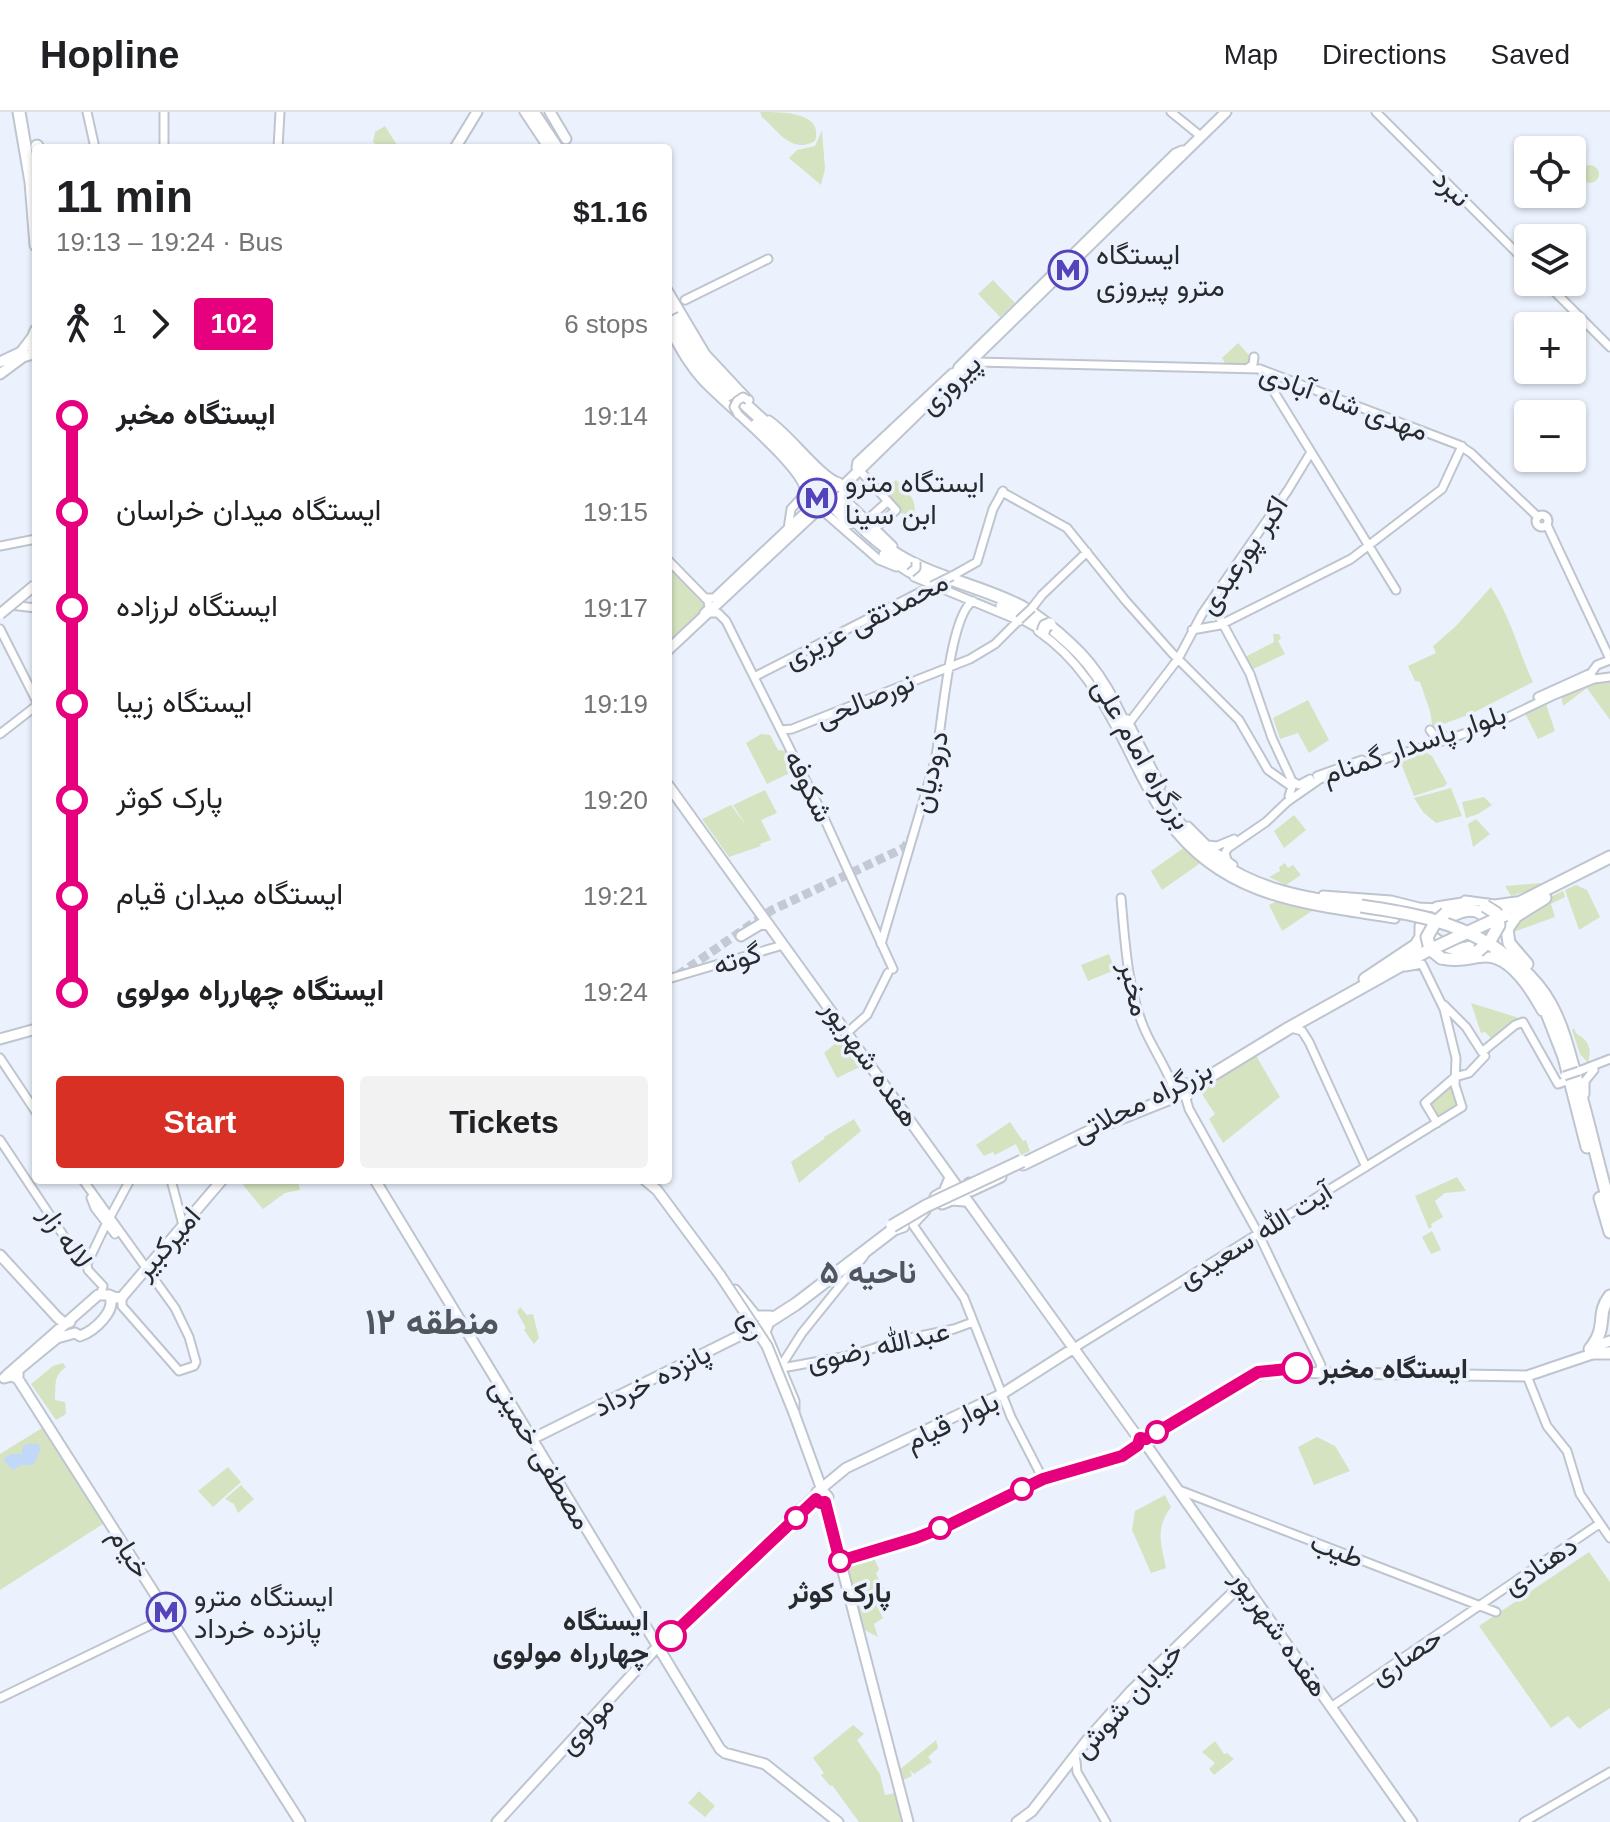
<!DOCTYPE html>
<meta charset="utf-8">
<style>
body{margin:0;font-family:Helvetica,Vazirmatn,sans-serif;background:#f2f2f2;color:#202124;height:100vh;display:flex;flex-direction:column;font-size:30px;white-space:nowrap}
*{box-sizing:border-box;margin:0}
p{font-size:26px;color:#757577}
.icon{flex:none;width:44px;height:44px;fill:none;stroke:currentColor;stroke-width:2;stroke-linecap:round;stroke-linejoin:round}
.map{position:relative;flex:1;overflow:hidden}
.details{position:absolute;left:32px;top:32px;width:640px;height:1040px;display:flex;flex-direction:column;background:#fff;border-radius:8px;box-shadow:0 2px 6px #0004}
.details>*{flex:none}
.badge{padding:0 16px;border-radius:6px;font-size:28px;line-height:52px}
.buttons{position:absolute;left:1514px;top:24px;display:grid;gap:16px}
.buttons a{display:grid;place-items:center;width:72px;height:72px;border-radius:8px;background:#fff;box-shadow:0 2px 6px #0004;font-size:40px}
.map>.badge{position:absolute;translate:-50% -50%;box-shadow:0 0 0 4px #fff}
.legs{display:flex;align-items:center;gap:12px;height:88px;padding:0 24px;font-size:26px}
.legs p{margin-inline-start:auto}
.overview{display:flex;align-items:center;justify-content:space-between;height:136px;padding:0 24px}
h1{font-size:44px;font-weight:600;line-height:60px}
.primary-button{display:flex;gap:16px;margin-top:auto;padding:16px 24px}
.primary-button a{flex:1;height:92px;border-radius:8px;background:#d93025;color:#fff;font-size:32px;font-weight:600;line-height:92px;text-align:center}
.primary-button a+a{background:#f2f2f2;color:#202124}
ul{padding:0 24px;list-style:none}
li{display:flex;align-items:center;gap:28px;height:96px;font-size:30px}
li i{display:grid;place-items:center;width:12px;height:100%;margin:0 10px;background:currentColor}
li i::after{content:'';width:20px;height:20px;margin:-10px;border:6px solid;border-radius:50%;background:#fff}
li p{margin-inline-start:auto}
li:first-child i{background:linear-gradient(#0000 50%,currentColor 0)}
li:last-child i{background:linear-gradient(currentColor 50%,#0000 0)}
header{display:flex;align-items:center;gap:48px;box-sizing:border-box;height:112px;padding:0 40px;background:#fff;border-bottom:2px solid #e0e0e0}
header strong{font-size:38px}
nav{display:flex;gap:44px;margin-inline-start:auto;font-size:28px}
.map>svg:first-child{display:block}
</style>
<header>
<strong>Hopline</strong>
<nav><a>Map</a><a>Directions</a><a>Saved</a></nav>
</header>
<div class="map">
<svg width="1610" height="1710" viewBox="0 0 1610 1710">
<rect width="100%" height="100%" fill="#ebf2fd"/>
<path fill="#d5e3c1" d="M760,0C783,0 824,0 815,29C792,42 779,20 762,5Z
M385,14L397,33L398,36H380L373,30L375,20Z
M822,18L825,57L821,73L789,46L797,38L815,34Z
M1581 62a9 9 0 1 1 18 0a9 9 0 1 1-18 0Z
M993,168L1015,191L1000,205L978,182Z
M1238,231L1258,253H1226L1222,246Z
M896,368C909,381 923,393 909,410L883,380Z
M668,455L706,495L668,531Z
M1491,475C1512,508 1517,536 1533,570L1471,602L1443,612L1446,621L1433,619L1430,599L1420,570L1415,569L1408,554L1436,541L1433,534L1455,515Z
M1273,522H1279L1281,526L1278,529L1285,542L1249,559L1243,546L1274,530Z
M1593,569H1610V608L1587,576L1563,594L1561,583Z
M1308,588L1329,628L1309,641L1298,621L1280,627L1273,606Z
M1546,592L1555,619L1538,627L1525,601Z
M761,622L770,623L778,638L789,639L798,657L767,672L746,631Z
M1424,639L1432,644L1447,671L1445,674L1414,684L1398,644Z
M1451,676L1462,704L1436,711L1423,700L1414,686Z
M765,678L777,701L761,708L771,728L760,732L761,734L729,745L702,707L731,693L747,715L733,693Z
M1484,685L1492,693L1478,702L1466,706L1462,690Z
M1294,703L1306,718L1284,736L1274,719Z
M1476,707L1490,722L1473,735L1468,712Z
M1185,735L1200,749L1199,752L1162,778L1151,759Z
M1285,751L1288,756L1293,753L1301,763L1286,773L1269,765L1280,759L1279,755Z
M1541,771L1544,774L1511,784L1505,774Z
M1576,773L1587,778L1600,805L1579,818L1565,778Z
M1563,779L1565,785L1551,792L1555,805L1508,822V817L1540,790Z
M1277,789L1315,797L1282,819L1269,793Z
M1109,842L1115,858L1088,869L1081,853Z
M1471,891L1519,906L1492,927L1485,920L1481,921Z
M1574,916L1576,921C1589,929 1592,936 1588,951L1580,942L1572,918Z
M838,929L850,939L860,955L837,966L824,941Z
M1254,940L1280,985L1223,1031L1209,1007L1215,1002L1198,976Z
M1450,974L1454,976L1459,989L1458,996L1438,1009L1428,991Z
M854,1007L861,1019L799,1071L791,1050L824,1027V1025Z
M1010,1010L1023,1029L1026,1028L1030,1039L1021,1043L1016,1032L995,1043L993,1040L984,1044L976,1033Z
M1457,1065L1466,1079L1445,1081L1435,1089L1443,1105L1431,1112L1432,1115L1429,1117L1415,1084Z
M247,1068H298L300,1078L285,1081L263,1097L243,1073Z
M1432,1119L1441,1138L1431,1142L1422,1125Z
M520,1195L527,1203L533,1202L539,1226L534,1232L524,1218L526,1216L517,1200Z
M63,1251L66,1255C53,1264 56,1273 55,1288L65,1290L66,1302L56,1308L31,1272L53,1254Z
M42,1316L103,1412L0,1478V1342Z
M1317,1325L1335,1334L1350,1359L1314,1373L1298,1335Z
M228,1355L241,1370L213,1395L198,1379Z
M241,1373L254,1387L238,1401L234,1392L225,1387Z
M1165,1383L1171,1395C1155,1417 1161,1431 1166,1456L1151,1461L1132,1418L1135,1399Z
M1589,1440L1610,1470V1596L1579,1617L1568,1604L1551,1616L1479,1514Z
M872,1442L879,1457L876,1462L890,1487L884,1484L878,1496L883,1506L874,1512L878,1525L859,1515L842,1451Z
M853,1613L864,1622L857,1628L880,1662L885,1683L895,1681L902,1710H859L832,1673L830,1674L821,1663L824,1661L813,1646Z
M936,1628L938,1636L928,1645L932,1650L914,1662L910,1658L912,1664L901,1669L898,1659Z
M1215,1629L1224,1642L1227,1641L1234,1647L1214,1663L1209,1657L1215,1651L1202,1640Z
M699,1679L715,1694L705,1705L688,1691Z"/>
<path fill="#c1d8fb" d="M27,1332H38L41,1337L33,1353H21L13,1358L5,1350L4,1346L12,1342H22V1336Z"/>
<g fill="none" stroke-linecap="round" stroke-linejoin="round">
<path stroke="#c4cad4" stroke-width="9" stroke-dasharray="9 4.5" stroke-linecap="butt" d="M678,863L772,798L904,736L911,726"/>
<g stroke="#bec5cf" stroke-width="11">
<path id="secondary" d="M87,0L95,36
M524,0L548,36
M1171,0L1198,22
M1376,0L1528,152
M164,36V0
M278,36L280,0
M1545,170L1610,235
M668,178L706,242L749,288
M685,188L768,147
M668,216C679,235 688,253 702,268C721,290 807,357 805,382L791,397L788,417
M976,250L1260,257L1459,333L1471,341L1538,405
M1248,256L1253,252L1254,245
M1260,257L1396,478
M769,308C789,321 822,366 839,370
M856,355L857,350L952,261L956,260L958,255L977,236L1175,41L1182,38
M861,360L896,398L874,417
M848,373L843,381L845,387L893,434
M1002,380L1067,416L1125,488L1172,541L1239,608L1268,658L1292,675L1289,684
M823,399L879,448L896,455
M1536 409a6 6 0 1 1 12 0a6 6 0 1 1-12 0Z
M866,409L888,389
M1547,413L1610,547
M0,434L36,427
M668,448L708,489L709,496L704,501
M952,464L977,450L993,397L1003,379
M914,465L1020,509
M705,486H714L820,386
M1211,490L1250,562L1272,626L1292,669L1299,673L1310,667
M10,493L36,496
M1032,496L1042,483L1087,440
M708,501H718L726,509L819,695L893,857
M0,517L36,588
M1192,518L1220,513L1351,447L1442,377L1462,334
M1038,519C1079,547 1101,586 1123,629C1137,656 1149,684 1167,709C1223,788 1308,793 1395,807L1401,799
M754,565L932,474
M1592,565L1591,561L1597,553L1610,548
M1538,585L1591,561
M1127,607L1161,674
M1129,611L1178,547L1202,502L1288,378L1311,340
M781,618L792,617L970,547L995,532L1019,508
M1430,618L1434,623L1445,624L1447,628
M0,622L36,594
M1317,664L1362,648
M1188,714L1209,735L1233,753
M1208,733L1217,734L1234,727
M1227,748L1225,741L1228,736L1266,710L1287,690L1320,667L1449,627L1500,609L1552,584L1594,567L1610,565
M1323,783L1391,788L1419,795L1438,796
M1121,786C1125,829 1127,875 1144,916C1152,935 1164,952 1172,972L1161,985
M1465,788L1495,792L1516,789
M881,832L935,649C942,618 949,503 973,489
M668,867L783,833
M1444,893L1466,915L1482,940L1515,913L1523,910L1558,972L1566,969
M1291,916L1302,919L1309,930L1366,1055
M849,919L867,903L888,861
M0,946L36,1000
M1579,959L1610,947
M1170,964L1177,971H1190
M1192,978L1186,987L1189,997L1258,1121L1321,1253L1319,1260
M1585,982V969L1594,958
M1437,1011L1425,991L1455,965L1469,961L1485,944
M0,1028L81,1150L88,1149
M83,1068L175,1196L189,1225L196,1250L194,1254L179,1259L122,1194V1185
M171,1068L183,1113
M91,1086L95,1096L115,1122
M926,1099L913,1113L964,1186L1011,1305L1043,1367
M109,1107L130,1068
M101,1181L103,1174L88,1158L87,1152L106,1112
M1074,1236L1462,995L1455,973L1456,946L1444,897L1422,852L1405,855
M781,1254L802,1221L864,1144
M779,1260L782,1256L853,1243L896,1229L954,1217L973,1210
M1527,1264L1547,1314L1567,1339L1580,1382L1610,1426
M1179,1378L1496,1500
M840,1449L916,1426L947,1414L1043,1367L1122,1344L1138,1333
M0,1586L159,1509L164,1505L165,1498
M1331,1595L1599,1412
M1076,1649L1077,1660L1106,1710
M1524,1710L1610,1660"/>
</g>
<g stroke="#bec5cf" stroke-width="13">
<path id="primary" d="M550,0L566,27
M455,36L477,0
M0,250L21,240L31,227
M0,262L23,245L36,241
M837,380L1226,0
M668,538L826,390
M668,673L1139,1327
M741,824L761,812L769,813
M0,927L36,917
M375,1068L720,1637L725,1641L765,1652L838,1710
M645,1068L657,1078L720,1163
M969,1071L967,1077L971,1079L1001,1065
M0,1143L57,1205L65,1212L70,1210
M735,1178L756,1204H770
M109,1183L116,1186L122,1185L222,1068
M769,1210L765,1220L794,1289V1301L822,1378
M1591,1236L1610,1229
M6,1264L98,1183H109C118,1198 94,1219 80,1224L75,1221L57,1226L18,1258V1267
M4,1266L12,1264L18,1267L300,1710
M532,1327L771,1208
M1147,1328L1248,1267L1268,1260L1527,1264L1601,1239
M1147,1334L1412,1710
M822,1378L828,1385L822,1391L816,1387L817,1380L846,1356L1002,1282L1074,1236
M825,1390L908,1710
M497,1710L659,1533L815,1384
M1017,1710L1032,1699L1088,1627L1130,1580L1244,1470"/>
</g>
<g stroke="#bec5cf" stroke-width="15">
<path id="highway" d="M19,0L31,70L36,133
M533,0L557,36
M37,36V34
M668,189C682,212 693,236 710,256C735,287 769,311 796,341C829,376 857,419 899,444C937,467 982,474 1022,495C1039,505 1055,518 1070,532C1100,559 1115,592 1131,628C1186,747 1232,779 1361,794
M668,205L696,251L726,284
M36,219L31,231L36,240
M756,313L785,340L849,411
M885,443L910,459L945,473
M1002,494L1043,517
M1437,796L1469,791
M1503,799L1610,745
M1453,803C1472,794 1485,797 1492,818
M1422,815C1435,830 1454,843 1473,834
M1494,835C1555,875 1561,910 1579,977C1590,1016 1599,1056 1610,1095
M1441,846C1457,850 1470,845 1485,844C1511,843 1532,878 1543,898
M1527,852L1509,831L1507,817L1516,804L1545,786
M1365,867L1416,833L1421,825V814
M1543,891L1564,945L1587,1035
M1023,1052L1103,1013L1181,982L1289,916L1425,840
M936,1085L945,1080L950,1068
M1600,1086L1610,1120
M942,1091L952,1087L964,1088
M771,1208L796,1192L894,1117L903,1114
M1590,1237C1609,1214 1595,1203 1610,1184
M1594,1241H1610"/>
</g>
<use href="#secondary" stroke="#fff" stroke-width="7"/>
<use href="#primary" stroke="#fff" stroke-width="9"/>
<use href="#highway" stroke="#fff" stroke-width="11"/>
<g stroke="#bec5cf" stroke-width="11" stroke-linecap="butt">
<path id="secondary-bridge" d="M668,192L672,190
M668,200L676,196
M738,302L734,295L737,289L743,285L748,288
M910,461L916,456V450
M932,474L952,464
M1019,508L1032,496
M1564,964L1579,959"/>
</g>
<g stroke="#bec5cf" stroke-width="13" stroke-linecap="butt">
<path id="primary-bridge" d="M822,387L835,375
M0,502L35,473
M720,1163L767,1234L794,1301"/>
</g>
<g stroke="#bec5cf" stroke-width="15" stroke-linecap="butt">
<path id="highway-bridge" d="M1043,520L1045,514L1050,512
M1361,794C1409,801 1452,808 1494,835
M1478,839L1490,829L1499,813L1496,801L1485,794
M1425,840L1505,803
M1441,846L1430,837L1427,825L1435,811L1446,801
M892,1114L926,1094L1022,1049"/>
</g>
<use href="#secondary-bridge" stroke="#fff" stroke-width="7"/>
<use href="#primary-bridge" stroke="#fff" stroke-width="9"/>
<use href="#highway-bridge" stroke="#fff" stroke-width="11"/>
</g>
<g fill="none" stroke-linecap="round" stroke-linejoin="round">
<g stroke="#fff" stroke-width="18">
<path id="line-1" d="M671,1524L816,1387L820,1391L825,1390L840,1449L916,1426L947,1414L1043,1367L1122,1344L1138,1333L1140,1326L1146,1327L1258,1260L1297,1256"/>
</g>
<use href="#line-1" stroke="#e6007e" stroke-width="12"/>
</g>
<defs>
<g id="metro-ring" transform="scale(2)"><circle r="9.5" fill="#ebf2fd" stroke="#5543bb" stroke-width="1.5"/><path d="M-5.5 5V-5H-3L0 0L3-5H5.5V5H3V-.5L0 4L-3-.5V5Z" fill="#5543bb"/></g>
</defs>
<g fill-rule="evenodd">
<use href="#metro-ring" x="1068" y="158"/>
<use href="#metro-ring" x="817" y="386"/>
<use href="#metro-ring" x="166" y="1500"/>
</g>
<g fill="#fff" stroke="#e6007e" stroke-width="4">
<circle cx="1297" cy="1256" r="14"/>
<circle cx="1157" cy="1320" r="10"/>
<circle cx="1022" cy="1377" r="10"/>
<circle cx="796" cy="1406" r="10"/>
<circle cx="940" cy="1416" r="10"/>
<circle cx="840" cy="1449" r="10"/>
<circle cx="671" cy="1524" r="14"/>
</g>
<g text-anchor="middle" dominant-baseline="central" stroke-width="7" stroke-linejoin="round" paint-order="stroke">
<g font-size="28" fill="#282a2e" stroke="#ebf2fd">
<text transform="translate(1452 76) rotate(45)">نبرد</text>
<text transform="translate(950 272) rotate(-44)">پیروزی</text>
<text transform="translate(1344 290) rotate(20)">مهدی شاه آبادی</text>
<text transform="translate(1243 443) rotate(-56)">اکبر پورعبدی</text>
<text transform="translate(866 508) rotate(-27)">محمدتقی عزیزی</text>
<text transform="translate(865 588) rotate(-22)">نورصالحی</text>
<text transform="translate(1414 632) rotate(-19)">بلوار پاسدار گمنام</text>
<text transform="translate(1142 642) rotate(60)">بزرگراه امام علی</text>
<text transform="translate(930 660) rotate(-77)">درودیان</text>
<text transform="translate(809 674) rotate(64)">شکوفه</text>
<text transform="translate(737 847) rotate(-17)">گوته</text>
<text transform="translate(1135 877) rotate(77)">مخبر</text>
<text transform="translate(871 951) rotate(55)">هفده شهریور</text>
<text transform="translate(1142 989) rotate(-26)">بزرگراه محلاتی</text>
<text transform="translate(1255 1123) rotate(-32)">آیت الله سعیدی</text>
<text transform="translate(66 1125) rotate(55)">لاله زار</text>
<text transform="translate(167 1131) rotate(-49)">امیرکبیر</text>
<text transform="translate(753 1212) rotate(57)">ری</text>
<text transform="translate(878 1234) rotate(-13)">عبدالله رضوی</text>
<text transform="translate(652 1268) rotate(-27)">پانزده خرداد</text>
<text transform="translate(952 1309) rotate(-26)">بلوار قیام</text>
<text transform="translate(541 1342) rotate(59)">مصطفی خمینی</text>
<text transform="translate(1337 1438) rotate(21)">طیب</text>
<text transform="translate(130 1441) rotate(58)">خیام</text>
<text transform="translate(1540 1453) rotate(-34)">دهنادی</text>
<text transform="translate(1280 1521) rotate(55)">هفده شهریور</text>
<text transform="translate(1406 1544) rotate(-34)">حصاری</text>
<text transform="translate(1128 1588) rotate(-47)">خیابان شوش</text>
<text transform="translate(586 1613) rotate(-48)">مولوی</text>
</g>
<g font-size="28" fill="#282a2e" stroke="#ebf2fd" text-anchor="start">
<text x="1096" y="142">ایستگاه<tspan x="1096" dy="32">مترو پیروزی</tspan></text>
<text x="845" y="370">ایستگاه مترو<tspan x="845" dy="32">ابن سینا</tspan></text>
<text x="194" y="1484">ایستگاه مترو<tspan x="194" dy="32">پانزده خرداد</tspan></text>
</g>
<g font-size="28" font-weight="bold" fill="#282a2e" stroke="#ebf2fd" text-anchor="start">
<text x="1319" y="1256">ایستگاه مخبر</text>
<text x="840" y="1480" text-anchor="middle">پارک کوثر</text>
<text x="649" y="1508" text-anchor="end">ایستگاه<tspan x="649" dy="32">چهارراه مولوی</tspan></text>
</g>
<g font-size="32" font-weight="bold" fill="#50555e" stroke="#ebf2fd">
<text x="868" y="1160">ناحیه ۵</text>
</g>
<g font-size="36" font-weight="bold" fill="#50555e" stroke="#ebf2fd">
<text x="432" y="1209">منطقه ۱۲</text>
</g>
</g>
</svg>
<div class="buttons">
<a><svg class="icon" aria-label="locate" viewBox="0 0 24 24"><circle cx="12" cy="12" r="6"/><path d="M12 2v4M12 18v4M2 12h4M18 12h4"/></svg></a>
<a><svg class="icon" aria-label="layers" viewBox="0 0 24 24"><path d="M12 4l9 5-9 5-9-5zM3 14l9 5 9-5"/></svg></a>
<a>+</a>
<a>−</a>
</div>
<section class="details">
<div class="overview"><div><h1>11 min</h1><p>19:13 – 19:24 · Bus</p></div><b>$1.16</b></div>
<div class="legs"><svg class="icon" aria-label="walk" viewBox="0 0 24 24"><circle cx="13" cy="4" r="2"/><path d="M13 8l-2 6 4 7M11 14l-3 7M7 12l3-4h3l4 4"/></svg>1<svg class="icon" aria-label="forward" viewBox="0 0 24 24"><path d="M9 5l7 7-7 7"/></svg><b class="badge" style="background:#e6007e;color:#fff">102</b><p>6 stops</p></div>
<ul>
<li><i style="color:#e6007e"></i><b>ایستگاه مخبر</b><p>19:14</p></li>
<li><i style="color:#e6007e"></i><span>ایستگاه میدان خراسان</span><p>19:15</p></li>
<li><i style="color:#e6007e"></i><span>ایستگاه لرزاده</span><p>19:17</p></li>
<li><i style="color:#e6007e"></i><span>ایستگاه زیبا</span><p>19:19</p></li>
<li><i style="color:#e6007e"></i><span>پارک کوثر</span><p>19:20</p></li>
<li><i style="color:#e6007e"></i><span>ایستگاه میدان قیام</span><p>19:21</p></li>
<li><i style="color:#e6007e"></i><b>ایستگاه چهارراه مولوی</b><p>19:24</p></li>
</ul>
<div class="primary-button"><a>Start</a><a>Tickets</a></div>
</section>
</div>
